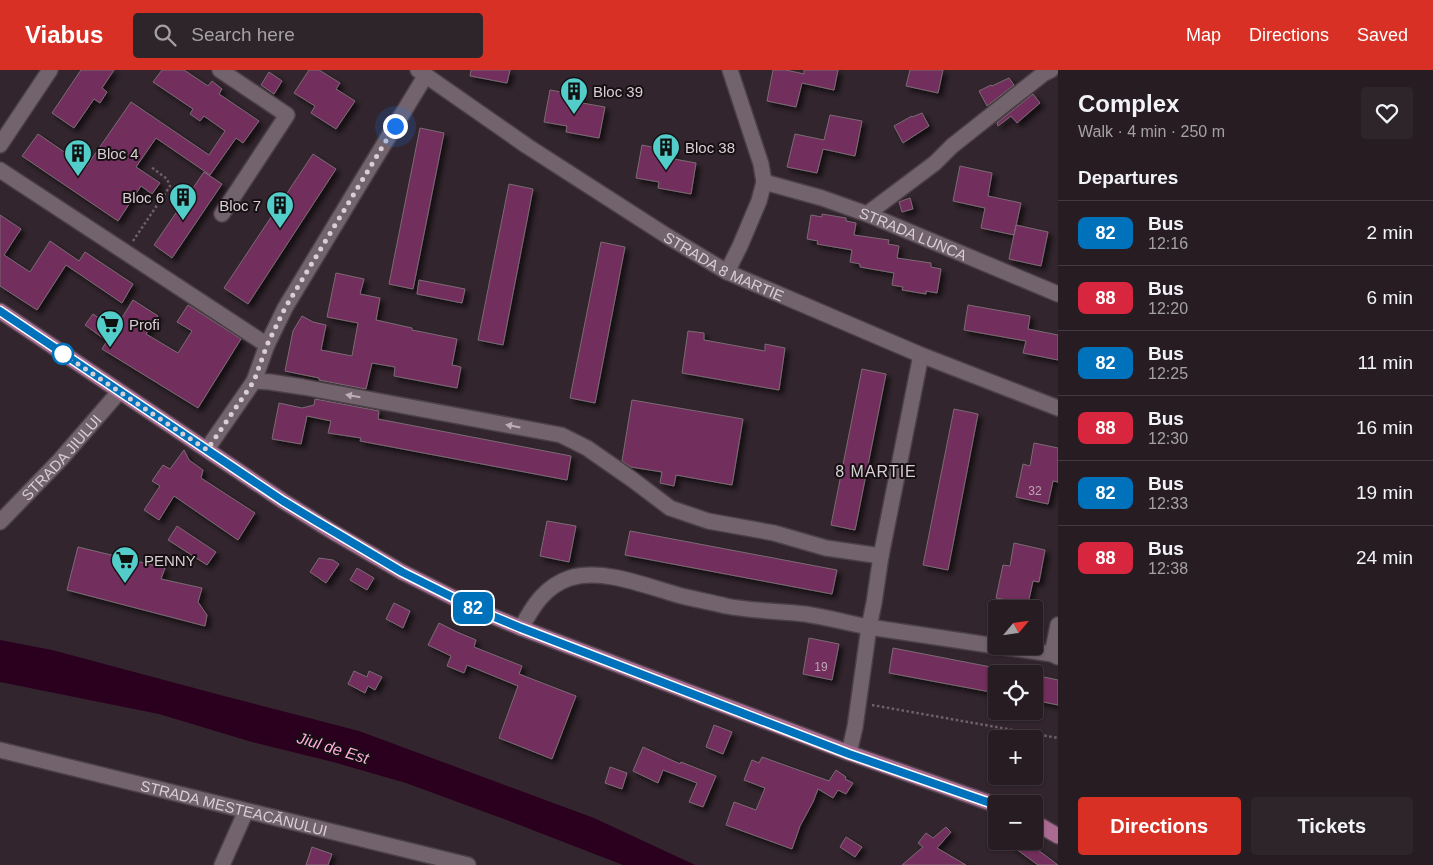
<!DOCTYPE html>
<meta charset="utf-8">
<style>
body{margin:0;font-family:Helvetica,sans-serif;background:#2e252a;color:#f1f3f6;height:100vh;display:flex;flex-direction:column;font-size:19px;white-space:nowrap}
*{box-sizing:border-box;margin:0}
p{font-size:16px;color:#a4a1a5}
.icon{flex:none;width:28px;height:28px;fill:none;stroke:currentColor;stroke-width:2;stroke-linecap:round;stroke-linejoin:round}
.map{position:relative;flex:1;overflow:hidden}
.drawer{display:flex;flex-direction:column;background:#261c22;width:375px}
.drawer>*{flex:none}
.badge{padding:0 10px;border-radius:8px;font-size:18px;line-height:32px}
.needle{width:32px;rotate:61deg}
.buttons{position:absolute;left:988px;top:530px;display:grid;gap:10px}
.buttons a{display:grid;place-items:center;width:55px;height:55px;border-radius:5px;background:#261c22;box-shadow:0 1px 4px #0004,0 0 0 1px #423a40;font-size:25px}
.you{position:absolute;width:25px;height:25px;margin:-12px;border:4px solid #fff;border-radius:50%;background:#1a73e8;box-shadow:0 0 0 8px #1a73e833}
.map>.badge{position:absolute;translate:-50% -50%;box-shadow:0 0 0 2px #fff}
h2{padding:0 20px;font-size:19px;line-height:45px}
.round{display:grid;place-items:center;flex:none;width:52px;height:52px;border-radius:5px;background:#2e252a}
.head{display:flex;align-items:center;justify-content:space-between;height:85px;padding:0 20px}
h1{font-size:24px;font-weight:800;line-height:38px}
.action{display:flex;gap:10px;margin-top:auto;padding:10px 20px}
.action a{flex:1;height:58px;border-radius:5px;background:#d93025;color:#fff;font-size:20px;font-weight:800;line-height:58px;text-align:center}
.action a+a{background:#2e252a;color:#f1f3f6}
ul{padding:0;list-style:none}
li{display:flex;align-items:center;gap:15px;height:65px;padding:0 20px;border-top:1px solid #423a40}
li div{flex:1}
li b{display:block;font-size:19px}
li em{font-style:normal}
li .badge{min-width:55px;font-weight:700;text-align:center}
header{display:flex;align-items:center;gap:30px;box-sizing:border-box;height:70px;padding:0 25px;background:#d93025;color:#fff}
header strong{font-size:24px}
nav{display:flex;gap:28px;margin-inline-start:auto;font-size:18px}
.search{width:350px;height:45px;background:#2e252a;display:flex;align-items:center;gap:12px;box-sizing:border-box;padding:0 18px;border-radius:5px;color:#a4a1a5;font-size:19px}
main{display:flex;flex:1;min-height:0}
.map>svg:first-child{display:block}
</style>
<header>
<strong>Viabus</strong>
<div class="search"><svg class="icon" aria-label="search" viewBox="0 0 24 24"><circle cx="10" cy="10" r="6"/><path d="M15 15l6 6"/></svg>Search here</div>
<nav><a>Map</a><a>Directions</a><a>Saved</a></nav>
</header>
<main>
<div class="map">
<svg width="1058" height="795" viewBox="0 0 1058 795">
<defs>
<filter id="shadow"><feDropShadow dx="4" dy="4" stdDeviation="2.5" flood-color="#0009"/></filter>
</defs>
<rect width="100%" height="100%" fill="#32252d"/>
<path fill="#2b001e" d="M0,570L52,580L224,626L359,661L594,748L695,795H623L504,749L406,713L333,692L252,672L159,644L0,612Z"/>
<path fill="#722d5b" stroke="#7b6b74" filter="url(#shadow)" d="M81,0H114L102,18L107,22L100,33L94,29L74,58L52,43Z
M162,0H184L208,16L212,11L222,19L219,24L259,51L243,73L236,68L210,105L156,68L136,97L160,113L152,124L141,116L118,151L22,86L38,64L86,97L131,32L209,85L225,61L204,46L200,51L190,44L193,39L153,12Z
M309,0H319L340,13L336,19L355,31L336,59L311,43L315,36L294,23Z
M471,0H510L507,13L470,6Z
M773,0H786L804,4V0H838L834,20L802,13L796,37L767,31Z
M910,0H943L938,23L906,16Z
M269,2L282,11L274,24L261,15Z
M1009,8L1014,15L987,36L979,21L991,15L992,16Z
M550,20L583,26L582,33L605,37L599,68L566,62L567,56L544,52Z
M1033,24L1040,33L1017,53L1011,46L998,56L997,53Z
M922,43L929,56L903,73L894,56L912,46V47Z
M830,45L862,51L855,86L823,79L817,103L787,97L795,64L824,70Z
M420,58L444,63L413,219L389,214Z
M642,75L675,82L674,89L696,93L691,124L658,118L659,112L636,108Z
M313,84L336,99L248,234L224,218Z
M960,96L992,103L988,126L1021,133L1014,165L981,158L985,138L953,131Z
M204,102L222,114L172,188L154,175Z
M509,114L533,119L503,275L478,270Z
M910,128L913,139L902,142L899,132Z
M822,144L846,148V151L856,153L854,165L889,170L888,174L899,176L897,188L931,193V197L941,199L937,223L926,221V224L902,220L903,217L892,215L894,203L860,197V194L850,192L852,180L817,174L818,171L807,169L811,145L822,147Z
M0,145L21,159L4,185L30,202L50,171L79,191L85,182L133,214L122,233L66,195L37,240L0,216Z
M1016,155L1048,162L1041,196L1009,189Z
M601,172L625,177L595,333L570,328Z
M336,203L364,209L360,224L380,228L376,250L412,258V260L457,269L452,295L461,297L457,318L394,306L395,297L372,293L366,319L319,310V308L285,301L293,261L302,246L313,252L326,255L321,280L352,286L358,253L327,247Z
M419,210L465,219L462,233L417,224Z
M133,230L158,246L146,264L178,283L192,261L177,252L188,235L241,269L198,338L102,279L107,271L85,255L93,244L115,259Z
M968,235L1030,246L1028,259L1058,265V290L1023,283L1026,271L964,260Z
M688,261L704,263V270L765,281V274L785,278L779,320L682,303Z
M862,299L886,304L855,460L831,455Z
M315,329L379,341L378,349L571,386L567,410L360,371L361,368L328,363L331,351L307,346L301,374L272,369L279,333L302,338L314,335Z
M632,330L743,349L732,415L676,405L674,416L660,413L662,402L631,397L622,391Z
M954,339L978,344L948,500L923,495Z
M1034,373L1058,378V412L1053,411L1048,434L1016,427L1023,394L1030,396Z
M184,380L189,390L203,400L201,408L255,443L238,470L174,426L159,450L144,440L160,416L152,411L163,395L170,399Z
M547,451L576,456L569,492L540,486Z
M177,456L216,482L207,495L168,470Z
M630,461L837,500L832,524L625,485Z
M1014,473L1045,480L1039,512L1033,511L1028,534L996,528L1003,495L1010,496Z
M78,477L165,498L161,509L202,518L198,532L207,545L205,556L67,520Z
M319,488L333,490L339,494L326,513L310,502Z
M357,498L374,508L367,520L350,510Z
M394,533L410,541L403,558L386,549Z
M439,553L457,562L476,570L474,577L522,596L519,604L576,626L552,689L499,668L518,616L467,595L464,603L447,596L451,586L428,575Z
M809,568L839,574L832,610L803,604Z
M893,578L996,598V623L889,603Z
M354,601L367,607L369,601L382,607L375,620L368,616L365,623L348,614Z
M1034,605L1058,610V635L1034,630Z
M714,655L732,662L723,684L706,677Z
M643,677L680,694L681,692L716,706L703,737L689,732L697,713L663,700L658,713L633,701Z
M762,687L829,711L836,700L846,707L845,709L853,713L846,724L838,720L833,728L818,719L813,732L800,756L792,779L726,755L734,732L756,740L765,718L744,710L752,690L759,693Z
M610,697L627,703L622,719L605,713Z
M946,757L951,762L937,778L966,795H902L923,777L918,773L926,763L933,768Z
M846,767L862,777L855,787L840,777Z
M1005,771H1026L1058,795H1038Z
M312,777L332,784L328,795H306Z"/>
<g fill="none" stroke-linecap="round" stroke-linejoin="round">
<g stroke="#4b4047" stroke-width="18">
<g id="minor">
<path d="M220,0L287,45L222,144"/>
<path id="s1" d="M418,0L527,76L667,166L727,202L921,285L1058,338"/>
<path d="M0,75L50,0"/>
<path d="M0,100L267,275"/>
<path id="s2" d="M764,112L822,128L867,144L1058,224"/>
<path d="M867,144L935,93L952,76L1043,4L1051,0"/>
<path d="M727,202L740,176L759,131L764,112L761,94L730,0"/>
<path d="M254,311L270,312L303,317L561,365L587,378L633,410L670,438L708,451L774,463L826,478L881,486"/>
<path d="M207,379L254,311L267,275L285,238L364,107L426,5"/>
<path id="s3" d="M0,452L60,390L119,322"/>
<path d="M521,558C533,536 545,516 570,508C603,498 646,516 678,525C693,529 710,532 726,536C752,541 779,541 805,544C826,547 848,553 869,557L874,533L881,486L921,285"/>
<path d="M997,576L1052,584L1058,587"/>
<path d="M1052,584L1058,555"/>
<path id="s4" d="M0,680L468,795"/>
<path d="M849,683L855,657L869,557L996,576"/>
<path d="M222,795L246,741"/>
</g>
</g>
<g stroke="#4b4047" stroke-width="18">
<path id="major" d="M0,241L283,431L333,462L402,502L480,541L521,558L849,683L996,735
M1034,752L1058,766"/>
</g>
<path stroke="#6e6269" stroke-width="2.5" stroke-dasharray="2.5 2.5" stroke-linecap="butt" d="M133,171L170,116L167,109L151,97
M872,635L1058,668"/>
<use href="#minor" stroke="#73636c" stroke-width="15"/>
<use href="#major" stroke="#aa6b93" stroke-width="15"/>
</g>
<defs><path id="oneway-solid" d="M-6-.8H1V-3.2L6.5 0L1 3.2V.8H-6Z" transform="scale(1.25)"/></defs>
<g fill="#baafb5">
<use href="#oneway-solid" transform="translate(353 326) rotate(-170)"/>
<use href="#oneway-solid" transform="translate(513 356) rotate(-169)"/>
</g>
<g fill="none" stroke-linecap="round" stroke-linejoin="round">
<g stroke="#fff" stroke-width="11">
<path id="line" d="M0,241L283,431L316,451L402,502L480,541L521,558L849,684L996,735"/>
</g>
<use href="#line" stroke="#0072bc" stroke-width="8"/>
<path stroke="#d8cfd4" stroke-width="5" stroke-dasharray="0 9" d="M63,284L207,380L254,311L267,275L285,238L395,56"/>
</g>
<defs>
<g id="building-pin" transform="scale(1.4375)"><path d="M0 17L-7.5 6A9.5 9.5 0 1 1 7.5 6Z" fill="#53cdca" stroke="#161013"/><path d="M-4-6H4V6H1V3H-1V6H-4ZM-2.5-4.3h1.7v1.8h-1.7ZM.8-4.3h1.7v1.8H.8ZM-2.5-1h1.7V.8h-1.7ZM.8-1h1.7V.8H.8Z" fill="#111"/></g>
<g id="supermarket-pin" transform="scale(1.4375)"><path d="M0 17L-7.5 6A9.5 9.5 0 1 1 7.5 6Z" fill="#53cdca" stroke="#161013"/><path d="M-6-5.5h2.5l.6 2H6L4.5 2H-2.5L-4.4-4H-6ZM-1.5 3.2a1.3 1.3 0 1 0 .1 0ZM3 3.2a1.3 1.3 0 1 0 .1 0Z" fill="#111"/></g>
</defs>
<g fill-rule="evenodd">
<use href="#building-pin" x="574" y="21"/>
<use href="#building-pin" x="666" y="77"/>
<use href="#building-pin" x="78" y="83"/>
<use href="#building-pin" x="183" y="127"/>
<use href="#building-pin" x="280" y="135"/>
<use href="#supermarket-pin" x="110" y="254"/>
<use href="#supermarket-pin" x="125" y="490"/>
</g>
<circle fill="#fff" stroke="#0072bc" stroke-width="2.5" cx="63" cy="284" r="10"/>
<g text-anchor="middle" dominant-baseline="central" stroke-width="4" stroke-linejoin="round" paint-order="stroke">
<g font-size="12" fill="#bea6b6">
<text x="1035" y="421">32</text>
<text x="821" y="597">19</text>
</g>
<g font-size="15" fill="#d8cfd4" stroke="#161013" text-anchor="start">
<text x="593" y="21">Bloc 39</text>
<text x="685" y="77">Bloc 38</text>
<text x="97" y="83">Bloc 4</text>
<text x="164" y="127" text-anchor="end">Bloc 6</text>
<text x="261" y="135" text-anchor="end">Bloc 7</text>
<text x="129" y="254">Profi</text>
<text x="144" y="490">PENNY</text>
</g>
<g font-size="15" fill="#d8cfd4" stroke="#161013">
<text stroke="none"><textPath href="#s2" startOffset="158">STRADA LUNCA</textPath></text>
<text stroke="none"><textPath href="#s1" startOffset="364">STRADA 8 MARTIE</textPath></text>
<text stroke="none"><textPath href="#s3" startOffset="89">STRADA JIULUI</textPath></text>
<text stroke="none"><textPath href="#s4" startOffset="241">STRADA MESTEACĂNULUI</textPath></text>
</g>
<g font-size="16" letter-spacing="1" fill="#d8cfd4" stroke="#161013">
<text x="876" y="401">8 MARTIE</text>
</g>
<g font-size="16" font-style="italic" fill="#ffacde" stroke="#161013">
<text transform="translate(333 678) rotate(17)">Jiul de Est</text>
</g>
</g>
</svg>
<div class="buttons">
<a><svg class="needle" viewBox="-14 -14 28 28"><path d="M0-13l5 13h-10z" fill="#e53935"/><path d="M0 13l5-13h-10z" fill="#a4a1a5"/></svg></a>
<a><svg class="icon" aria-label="locate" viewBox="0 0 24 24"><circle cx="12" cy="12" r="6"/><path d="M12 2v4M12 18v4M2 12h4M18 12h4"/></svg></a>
<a>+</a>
<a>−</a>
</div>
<div class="you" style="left:395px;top:56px"></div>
<b class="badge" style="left:473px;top:538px;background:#0072bc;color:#fff">82</b>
</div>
<section class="drawer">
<div class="head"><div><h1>Complex</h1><p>Walk · 4 min · 250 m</p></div><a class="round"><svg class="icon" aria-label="heart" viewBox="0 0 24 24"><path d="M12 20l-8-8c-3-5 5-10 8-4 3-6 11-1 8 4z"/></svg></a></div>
<h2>Departures</h2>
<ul>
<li><span class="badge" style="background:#0072bc;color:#fff">82</span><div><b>Bus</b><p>12:16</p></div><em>2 min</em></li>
<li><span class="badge" style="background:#d7263d;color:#fff">88</span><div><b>Bus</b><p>12:20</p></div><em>6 min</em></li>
<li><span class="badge" style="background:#0072bc;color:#fff">82</span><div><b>Bus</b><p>12:25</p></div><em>11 min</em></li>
<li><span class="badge" style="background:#d7263d;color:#fff">88</span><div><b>Bus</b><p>12:30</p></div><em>16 min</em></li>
<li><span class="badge" style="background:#0072bc;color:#fff">82</span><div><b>Bus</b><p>12:33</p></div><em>19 min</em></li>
<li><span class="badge" style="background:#d7263d;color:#fff">88</span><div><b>Bus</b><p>12:38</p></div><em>24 min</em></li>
</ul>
<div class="action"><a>Directions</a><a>Tickets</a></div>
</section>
</main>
